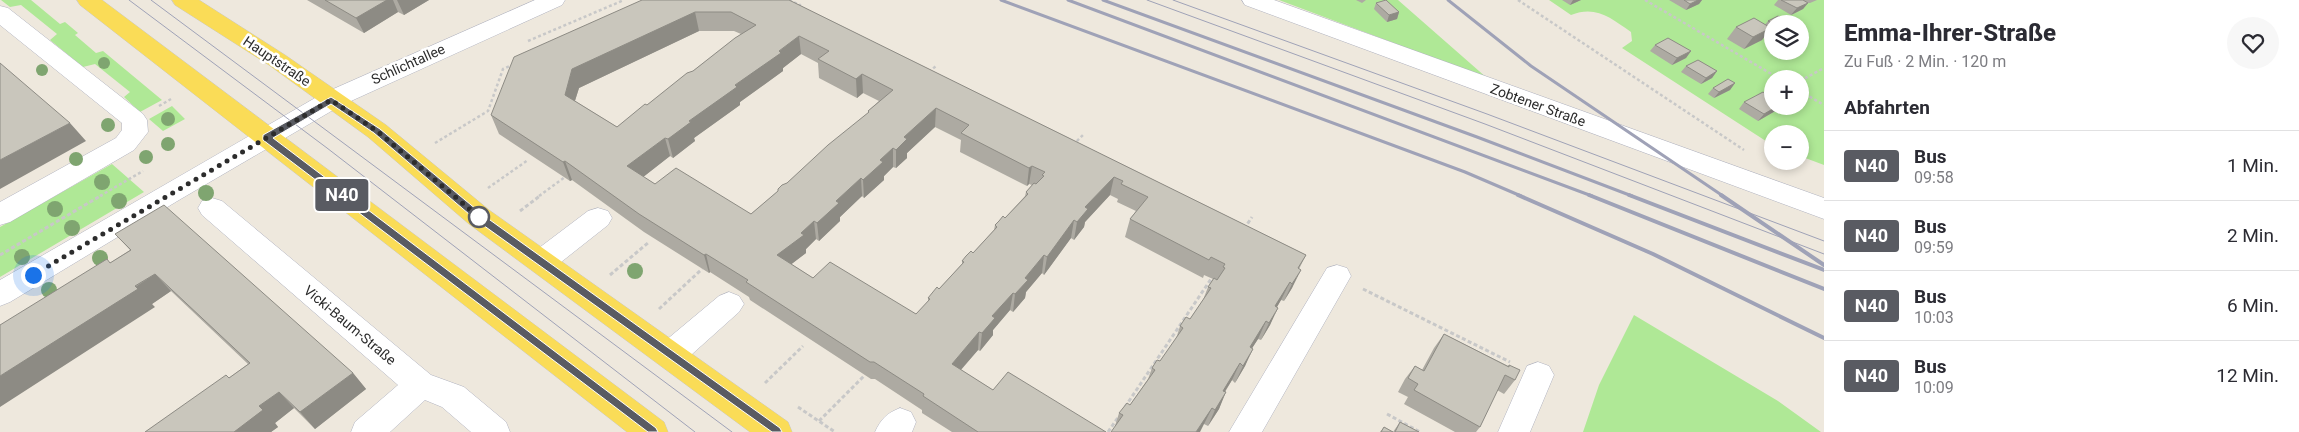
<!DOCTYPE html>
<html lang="de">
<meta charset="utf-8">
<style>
body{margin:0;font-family:Roboto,sans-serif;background:#f7f7f7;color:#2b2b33;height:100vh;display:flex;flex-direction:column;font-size:19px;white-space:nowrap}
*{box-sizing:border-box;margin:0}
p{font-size:16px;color:#7c7c81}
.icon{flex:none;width:28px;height:28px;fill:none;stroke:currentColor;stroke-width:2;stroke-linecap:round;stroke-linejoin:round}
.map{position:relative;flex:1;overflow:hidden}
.drawer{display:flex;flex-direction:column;background:#fff;width:475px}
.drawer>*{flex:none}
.badge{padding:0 10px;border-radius:4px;font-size:18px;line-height:32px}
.tools{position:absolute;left:1764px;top:15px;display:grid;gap:10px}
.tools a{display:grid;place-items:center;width:45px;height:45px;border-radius:50%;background:#fff;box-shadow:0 2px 8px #0003;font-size:25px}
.you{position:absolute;width:25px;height:25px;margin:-12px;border:4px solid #fff;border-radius:50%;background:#1a73e8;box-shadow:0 0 0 8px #1a73e833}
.map>.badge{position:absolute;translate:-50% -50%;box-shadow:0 0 0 2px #fff}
h2{padding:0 20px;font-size:19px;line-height:45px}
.round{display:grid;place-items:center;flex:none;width:52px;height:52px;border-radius:26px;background:#f7f7f7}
.summary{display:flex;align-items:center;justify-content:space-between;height:85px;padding:0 20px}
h1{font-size:24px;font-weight:800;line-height:38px}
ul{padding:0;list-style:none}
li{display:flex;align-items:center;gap:15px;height:70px;padding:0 20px;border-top:1px solid #e1e1e2}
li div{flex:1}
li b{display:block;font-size:19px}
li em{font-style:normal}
li .badge{min-width:55px;font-weight:700;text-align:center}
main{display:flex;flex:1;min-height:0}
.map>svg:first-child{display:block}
</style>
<main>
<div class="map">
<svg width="1824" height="432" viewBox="0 0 1824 432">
<rect width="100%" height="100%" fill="#eee8dd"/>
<path fill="#afe896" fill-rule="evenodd" d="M1,0H31L60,24L65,22L78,33L75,35L96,53L103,51L162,100L140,112L124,97L130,92L95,64L83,67L50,40L57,34L21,5L10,7Z
M1279,0H1398L1487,78Z
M1549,0H1824V165L1800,156V134H1772V145L1622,48L1632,41L1631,32C1611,18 1596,5 1571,15ZM1772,24H1800V51H1772ZM1772,79H1800V106H1772Z
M172,106L185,119L163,131L149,119Z
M112,164L144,192L0,277V227Z
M1634,315L1778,401L1821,432H1583L1599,385Z"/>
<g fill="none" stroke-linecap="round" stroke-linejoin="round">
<g stroke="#b1b3c0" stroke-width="1">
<path id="minor" d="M535,0H565L562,5L340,106L179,200L10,302L0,306V280L322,94Z
M1242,0H1274L1824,198V219L1245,5Z
M0,6L8,8L143,114L147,120L148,132L134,150L10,222L0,225V202L116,138L122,130V123L0,25Z
M212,198L222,201L431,375L464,387L506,422L510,432H471L442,407L425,400L390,432H351L355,422L398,385L202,215L198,208L202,201Z
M598,208L608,211L612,218L608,225L551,270L541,273L531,270L527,262L531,254L588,211Z
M1337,265L1347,268L1351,276L1262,432H1229L1327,268Z
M729,292L739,296L744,304L739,312L681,364L670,368L659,364L655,355L659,346L719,296Z
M1538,362L1549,366L1554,375L1530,432H1498L1527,366Z
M900,408L911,412L916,422L912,432H875C881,419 887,413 900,408Z"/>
</g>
<g stroke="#c8c8c8" stroke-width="1">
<path id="major" d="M77,0H102L664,422L668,432H627L80,5Z
M172,0H199L285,55L386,125L489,210L788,422L792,432H750L469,224L368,137L269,65L175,5Z"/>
</g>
<path stroke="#c8c8c8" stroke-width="2.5" stroke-dasharray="3 2.5" stroke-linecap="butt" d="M789,0L800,5L796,8
M1518,0L1744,150
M1645,0L1780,79
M528,41L624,0
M929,72L936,66
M1800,81L1824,68
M1800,91L1824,105
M159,106L171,99
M435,143L488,111L503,69L514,64
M1073,145L1083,135
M488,188L528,160
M100,196L143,171
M539,196L565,177"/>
<path stroke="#c8c8c8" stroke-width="3" stroke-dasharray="4 2.5" stroke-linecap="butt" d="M520,211L541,195
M1244,229L1252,217
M0,255L102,195
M610,275L649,242
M1363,289L1510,362
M659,309L702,269
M765,383L803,346
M798,407L835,432
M1125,407L1211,279
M1387,414L1420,432
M819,421L865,375
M1108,432L1119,416"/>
<use href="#minor" fill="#fff" fill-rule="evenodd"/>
<use href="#major" fill="#fadc57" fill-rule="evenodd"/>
<path stroke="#9fa2b7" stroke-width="1" d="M129,0L327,148L695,432
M151,0L732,432
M1147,0L1485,124L1824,254
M1173,0L1487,114L1824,241"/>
<path stroke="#9fa2b7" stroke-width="3" d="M1001,0L1465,172L1521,196
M1068,0L1592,196
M1103,0L1477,137L1632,196
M1448,0L1531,66L1723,196"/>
<path stroke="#9fa2b7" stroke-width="4" d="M1518,195L1653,254L1824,338
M1589,195L1824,289
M1629,195L1824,270
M1721,195L1824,265"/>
</g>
<g fill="#7fa570">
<circle cx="104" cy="63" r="6"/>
<circle cx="42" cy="70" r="6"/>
<circle cx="168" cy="119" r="7"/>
<circle cx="108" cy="125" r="7"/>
<circle cx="168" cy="144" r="7"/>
<circle cx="146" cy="157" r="7"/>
<circle cx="76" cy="159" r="7"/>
<circle cx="102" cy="182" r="8"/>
<circle cx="206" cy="193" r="8"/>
<circle cx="119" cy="201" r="8"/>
<circle cx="55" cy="209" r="8"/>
<circle cx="72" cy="228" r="8"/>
<circle cx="22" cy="257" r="8"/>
<circle cx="100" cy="258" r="8"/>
<circle cx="635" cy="271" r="8"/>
<circle cx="49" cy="290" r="8"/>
</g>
<path fill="#adaaa2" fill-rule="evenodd" d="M307,0H429L404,15L398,12L364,33Z
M642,0H789L1306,255L1299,269L1292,288L1284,301L1281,300L1277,307L1270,325L1261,340L1258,339L1252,348L1245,366L1235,383L1232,380L1225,392L1219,409L1208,426L1204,424L1115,426L1119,413L1130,405L1148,379L1152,368L1160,361L1176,339L1180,326L1190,319L1203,300L1208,287L1213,279L1204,275L1203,278L1125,237L1130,219L1136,211L1117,202L1118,199L1110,195L1085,222L1084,227L1074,240L1071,238L1044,275L1042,273L1026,292L1025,298L1013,312L1010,310L993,330V335L980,351L978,350L961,370L993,390L1106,432H952L922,413V410L875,379H871L750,300L749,297L710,272L709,273L644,232L572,180L570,181L499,134L491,115ZM699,31H734L741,34L693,71L617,127L575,101L579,88ZM801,54L818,63L819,78L857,98L863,93L879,101L868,111V113L787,183L778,189V191L751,214L655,184L643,177L670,156L673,158L695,141L694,138L740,105V102L783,71V68ZM935,127L961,140L960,152L1027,186L1029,184L1032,185L1026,192L1025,196L1005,218L995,225L994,230L973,253L962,261V264L939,289L928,298V302L916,314L813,278L791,264L806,253V249L816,239L819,241L840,221V217L862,196L864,198L884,180V176L893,167L896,168L907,158V153Z
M1356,0H1366L1362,3Z
M1562,0H1581L1570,5Z
M1669,0H1702L1699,4L1686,10Z
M1778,0H1817L1810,3H1808L1803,9L1791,15L1774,5Z
M1376,3L1399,12L1397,19L1387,22L1374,9Z
M1768,21L1792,24H1772V33L1769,31L1762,40L1744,49L1727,39L1736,27L1765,25Z
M1655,45L1691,51L1686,58L1672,65L1650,51Z
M1686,66L1717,71L1712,78L1701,84L1681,72Z
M1735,83L1730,90L1714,98L1708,94L1713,88Z
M1744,102L1772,106H1780L1777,110L1758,121L1739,109Z
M115,234L353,373L366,389L315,429L294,408L275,423L278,427L271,432H145L229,378L248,364L171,291L152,304L155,307L110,263L130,250Z
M1444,334L1508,366L1509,365L1515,380L1504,394L1497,390L1480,427L1476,432H1455L1404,404L1408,397L1398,392L1405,379L1415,366L1422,370L1434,348Z
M1400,422L1419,432H1380L1384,427L1393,432Z"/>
<path fill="#8d8b84" d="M387,0H393L398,12L364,33L356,18Z
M397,0H429L404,15Z
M1573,0H1581L1570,5Z
M1698,0H1702L1699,4L1686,10L1690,4Z
M1808,3L1803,9L1791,15L1797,8Z
M695,12L699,31L579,88L571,113L565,95L572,69Z
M1399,12L1397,19L1387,22L1389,15Z
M1771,28L1762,40L1744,49L1753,37Z
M799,36L801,54L783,68V71L740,102V105L694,138L695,141L673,158L668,139L689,121Z
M1691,51L1686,58L1672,65L1677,58Z
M1717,71L1712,78L1701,84L1706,78Z
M862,74L863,93L857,98L856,79Z
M1735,83L1730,90L1714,98L1719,92Z
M1778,106H1780L1777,110L1758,121L1764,114Z
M936,108L935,127L907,153V158L896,168V150L904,137Z
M70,123L86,141L0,189V160Z
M665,138L670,156L633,185L627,166Z
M893,148V167L884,176V180L864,198L863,180L880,160Z
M565,161L572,180L570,181L563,162Z
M1032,166L1029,184L1027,186L1029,168Z
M1114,177L1110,195L1085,222L1084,227L1074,240L1077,222L1085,207Z
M861,178L862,196L840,217V221L819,241L817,223L836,201Z
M1074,220L1071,238L1044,275L1047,257Z
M814,221L816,239L806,249V253L780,273L777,255Z
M706,254L710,272L709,273L704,255Z
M1044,255L1042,273L1026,292L1025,298L1013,312L1015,294L1025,278Z
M1301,270L1292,288L1284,301L1292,284Z
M155,274L171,291L152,304L155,307L0,407V376Z
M1290,282L1281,300L1267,324L1275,306Z
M1013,293L1010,310L993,330V335L980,351L982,333L992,316Z
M1278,308L1270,325L1261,340L1269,323Z
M1266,321L1258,339L1242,364L1250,347Z
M979,332L978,350L951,381L952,364Z
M1253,349L1245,366L1235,383L1243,366Z
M1240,363L1232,380L1215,407L1223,391Z
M353,373L366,389L315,429L300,412Z
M279,392L294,408L275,423L278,427L271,432H234L259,406Z
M1226,392L1219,409L1208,426L1215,410Z
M1212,408L1200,432H1196Z"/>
<path fill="#c9c6bc" stroke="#8d8b84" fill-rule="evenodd" d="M325,0H387L356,18Z
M642,0H789L1306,255L1298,268L1301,270L1292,284L1290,282L1275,306L1278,308L1269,323L1266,321L1250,347L1253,349L1243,366L1240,363L1223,391L1226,392L1215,410L1212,408L1196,432H1111L1123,415L1119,413L1127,403L1130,405L1155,370L1152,368L1157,360L1160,361L1183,328L1180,326L1186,317L1190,319L1211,288L1208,287L1214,278L1217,280L1225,268L1223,267L1225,264L1211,257L1209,260L1130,219L1148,197L1121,184L1123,181L1114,177L1085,207L1088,209L1077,222L1074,220L1047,257L1044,255L1025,278L1028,280L1015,294L1013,293L992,316L995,318L982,333L979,332L952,364L993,390L1008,372L1106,432H978L923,396L924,394L874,362H870L746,282L748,280L706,254L704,255L639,214L565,161L563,162L491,115L514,57ZM695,12H731L756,25L735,38L693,71L687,73L647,105L645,104L617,127L565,95L572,69ZM799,36L829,51L818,59L856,79L862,74L893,90L868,111L869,112L828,145L787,183L782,185L778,189V191L751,214L676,168L655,184L627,166L665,138L668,139L691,122L689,121L737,87L735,85L781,53L779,51ZM936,108L969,125L961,133L1029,168L1032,166L1045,172L1042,175L1044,176L1036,184L1034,183L1026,192L1028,194L1005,218L1003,216L999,221L995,225L997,227L973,253L971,251L966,256L962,261L964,262L939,289L937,287L928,298L930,299L916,314L830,262L813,278L777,255L804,235L801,233L814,221L817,223L839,203L836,201L861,178L863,180L883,162L880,160L893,148L896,150L907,139L904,137Z
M1386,0L1399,12L1389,15L1376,3Z
M1684,0H1698L1690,4Z
M1781,0H1803L1808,3L1797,8Z
M1778,16L1792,24H1774L1768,21Z
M1754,18L1771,28L1753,37L1736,27Z
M1668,38L1691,51L1677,58L1655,45Z
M1698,60L1717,71L1706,78L1686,66Z
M0,63L70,123L0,160Z
M1728,79L1735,83L1719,92L1713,88Z
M1763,92L1772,98V106H1778L1764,114L1744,102Z
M164,205L353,373L300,412L279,392L259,406L263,410L234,432H145L226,375L229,378L250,363L155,274L135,286L138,289L0,376V325L107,259L110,263L131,250L115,234Z
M1444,334L1509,367V365L1520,370L1515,380L1505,375L1480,427L1414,390L1418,384L1408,378L1415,366L1424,371Z
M1400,422L1419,432H1395Z
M1384,427L1393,432H1381Z"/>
<path fill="#595b62" stroke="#fff" d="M331,97L380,129L483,215L780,428L782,432H772L476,220L374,133L331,104L273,138L656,428L658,432H648L263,140V135Z"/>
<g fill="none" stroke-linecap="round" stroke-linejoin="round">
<path stroke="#2c2c2c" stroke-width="5" stroke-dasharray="0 9" d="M33,275L331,100L377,131L479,217"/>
</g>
<circle fill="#fff" stroke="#595b62" stroke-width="2.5" cx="479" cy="217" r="10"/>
<g text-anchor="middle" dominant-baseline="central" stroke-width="5" stroke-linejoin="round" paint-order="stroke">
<g font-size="14" fill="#2c2c2c" stroke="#fff">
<text transform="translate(277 61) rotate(34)">Hauptstraße</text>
<text transform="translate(408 64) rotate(-24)">Schlichtallee</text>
<text transform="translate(1538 105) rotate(20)">Zobtener Straße</text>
<text transform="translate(350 325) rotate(40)">Vicki-Baum-Straße</text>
</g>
</g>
</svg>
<div class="tools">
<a><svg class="icon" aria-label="layers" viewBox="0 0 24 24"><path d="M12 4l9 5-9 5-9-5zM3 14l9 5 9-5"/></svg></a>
<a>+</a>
<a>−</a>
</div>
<div class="you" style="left:33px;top:275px"></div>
<b class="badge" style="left:342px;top:195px;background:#595b62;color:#fff">N40</b>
</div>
<section class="drawer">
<div class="summary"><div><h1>Emma-Ihrer-Straße</h1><p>Zu Fuß · 2 Min. · 120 m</p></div><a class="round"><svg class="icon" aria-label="heart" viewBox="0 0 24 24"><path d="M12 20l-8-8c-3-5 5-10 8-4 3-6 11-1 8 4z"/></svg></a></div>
<h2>Abfahrten</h2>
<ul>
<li><span class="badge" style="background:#595b62;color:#fff">N40</span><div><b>Bus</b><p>09:58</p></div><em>1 Min.</em></li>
<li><span class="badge" style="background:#595b62;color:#fff">N40</span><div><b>Bus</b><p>09:59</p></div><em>2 Min.</em></li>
<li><span class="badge" style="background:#595b62;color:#fff">N40</span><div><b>Bus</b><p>10:03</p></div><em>6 Min.</em></li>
<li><span class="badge" style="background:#595b62;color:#fff">N40</span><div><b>Bus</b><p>10:09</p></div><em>12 Min.</em></li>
</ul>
</section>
</main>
